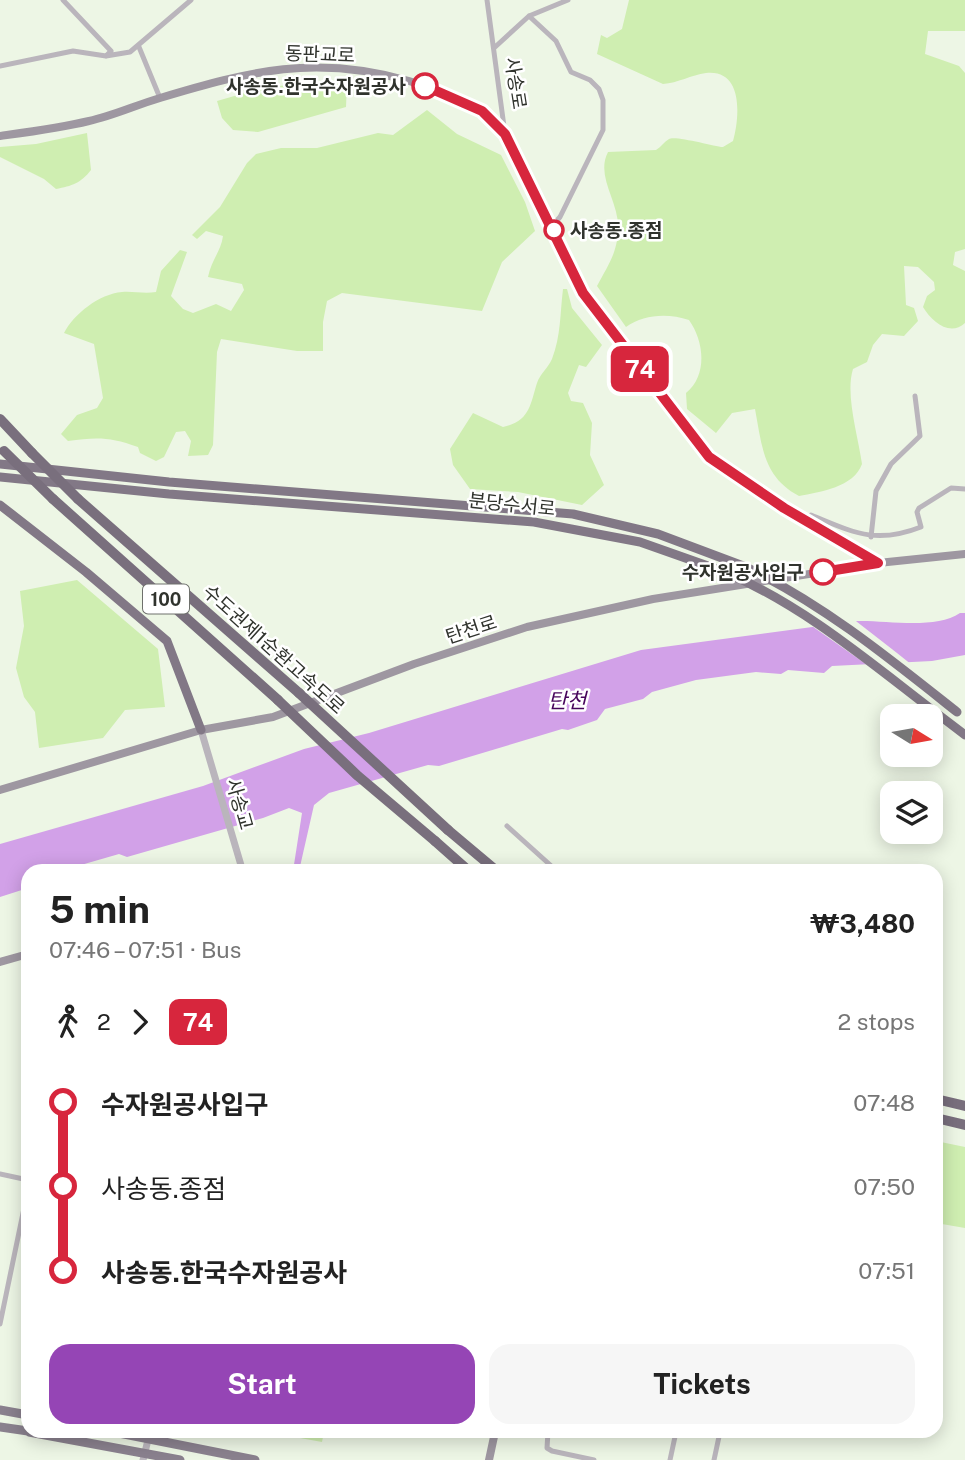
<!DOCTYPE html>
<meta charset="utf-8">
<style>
body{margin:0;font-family:"Public Sans","Noto Sans KR",sans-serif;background:#f6f6f6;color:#222;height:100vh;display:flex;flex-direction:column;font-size:26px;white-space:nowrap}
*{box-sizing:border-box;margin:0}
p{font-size:23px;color:#767676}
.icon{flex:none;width:38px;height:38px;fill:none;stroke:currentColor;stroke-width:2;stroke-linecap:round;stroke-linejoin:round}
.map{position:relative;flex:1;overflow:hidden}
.details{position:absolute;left:21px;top:864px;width:922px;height:574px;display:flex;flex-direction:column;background:#fff;border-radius:21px;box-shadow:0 4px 18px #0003}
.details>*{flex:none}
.badge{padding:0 14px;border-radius:10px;font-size:24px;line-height:46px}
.needle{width:46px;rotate:101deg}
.tools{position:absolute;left:880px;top:704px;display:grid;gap:14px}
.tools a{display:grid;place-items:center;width:63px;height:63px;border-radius:14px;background:#fff;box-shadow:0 4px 18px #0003;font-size:35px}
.map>.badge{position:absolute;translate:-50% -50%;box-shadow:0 0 0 4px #fff}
.legs{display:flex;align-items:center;gap:10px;height:77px;padding:0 28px;font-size:23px}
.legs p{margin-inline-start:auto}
.head{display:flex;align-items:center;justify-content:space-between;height:119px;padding:0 28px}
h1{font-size:38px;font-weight:700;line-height:52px}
.action{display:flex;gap:14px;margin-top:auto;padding:14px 28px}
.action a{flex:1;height:80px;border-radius:21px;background:#9545b5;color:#fff;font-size:28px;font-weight:700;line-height:80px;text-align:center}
.action a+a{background:#f6f6f6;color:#222}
ul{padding:0 28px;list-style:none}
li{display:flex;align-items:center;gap:24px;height:84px;font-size:26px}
li i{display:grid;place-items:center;width:10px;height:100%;margin:0 9px;background:currentColor}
li i::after{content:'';width:18px;height:18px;margin:-9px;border:5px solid;border-radius:50%;background:#fff}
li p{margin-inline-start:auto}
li:first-child i{background:linear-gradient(#0000 50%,currentColor 0)}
li:last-child i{background:linear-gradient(currentColor 50%,#0000 0)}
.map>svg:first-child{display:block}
</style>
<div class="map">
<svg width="965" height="1460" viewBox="0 0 965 1460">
<rect width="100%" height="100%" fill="#edf6e5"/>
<path fill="#cfeeb1" d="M629,0H965V31H928L925,54L959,66L965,73V249L955,252L953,265L965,271V323C950,337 932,322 923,307L927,296L935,290L934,282L918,267L904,266L906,305L914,308L918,321L904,336L882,334L873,345L867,362L853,369C845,394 858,436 862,464C854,487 820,492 799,496C763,477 762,446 755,409L732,413L716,433L687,409L686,393C708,375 704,341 689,320C668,313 644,314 626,327L597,286C608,265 617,254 618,230C620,202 595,177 608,152L656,150C661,147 664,142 669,139C674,135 713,146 723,147L733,141C740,116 743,69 706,73C691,75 678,83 663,84L597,54L601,35L607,38L622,29Z
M330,82L347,83L346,107L258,132L233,130L222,118L217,101L265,87Z
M427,110L457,134L501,155L525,202L535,231L502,262L482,311L342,293L327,301L323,322V351H297L221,339L217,352L213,445L208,455L188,456L191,441L185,431L176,432L164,457L156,461L140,453L138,447C110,437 97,437 68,441L61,434L77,415L97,408L103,398L94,344L64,333C74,314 99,294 122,292C133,291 144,294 156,292L161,271L180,250L187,252L171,296L183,309L193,313L216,304L231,311L244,290L242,284L208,277C211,261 221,251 223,236L206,231L197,239L192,235L220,207L247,163L256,154L281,148H317L378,133L393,135Z
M87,133L91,170C81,183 72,186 56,189L44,179L0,157V147L36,144Z
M563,289H567L572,308L602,345L586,367L579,365L568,393L571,401L583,403L592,423L590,455L604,485L582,505L518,492L470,489L453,465L450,449L473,413L503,427C530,421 530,405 537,383C540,374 548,368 552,359C561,336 560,313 563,289Z
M77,580L158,649L165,707L125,710L103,738L39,748L35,712L24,697L16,668L24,626L20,591Z
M936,1141L965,1147V1228L936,1223Z
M290,1432H324L322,1442L289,1436Z"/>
<path fill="#d2a1e8" d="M960,613H965V655L932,661L832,666L824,673L788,670L781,674L756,672L696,680L652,692L643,699L605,709L597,720L568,730L562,729L439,766L428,765L329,793L314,805L299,871H293L302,813L289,808L263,818L127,857L119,854L74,867L73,871L28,872V888L0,897V844L203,786L304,749L369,733L641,650L857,621C886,620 935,630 960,613Z"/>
<path fill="#edf6e5" d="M852,618L897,653L912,665L870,667L809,624Z"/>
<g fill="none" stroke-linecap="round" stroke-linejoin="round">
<path stroke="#bab5bc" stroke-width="5" d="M63,0L111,51L106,56
M487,0L505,134
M529,16L556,41L571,72L590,80L599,89L603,100V130L560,217L552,226
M139,47L160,98
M494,48L529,16L568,0
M0,66L73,51L106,56L130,52L191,0
M811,515C853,532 875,545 921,527L917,512L919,508L951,488L965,489
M871,537L876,491L891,464L920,436L915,396
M507,826L558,872
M0,1174L28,1180
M0,1324L28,1189
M548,1432L547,1448L552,1451L594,1460
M670,1460L676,1432
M714,1460L720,1432"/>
<path stroke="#bab5bc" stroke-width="7" d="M505,134L583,293L709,457L784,508L878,563
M201,730L243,872
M143,1460L150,1432"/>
<path stroke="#9e97a1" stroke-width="8" d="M0,136C29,132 60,128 89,121C113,116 136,105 160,98C250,71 316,54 409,81C449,93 475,104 505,134
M0,790L201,730L273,717L414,664L527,627L653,599L878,563L965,554
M0,962L28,954
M489,1460L495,1432"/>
<path stroke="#8a818e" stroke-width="9" d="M0,1410L28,1415
M0,1427L28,1431
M29,1432L180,1460
M114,1432L255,1460"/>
<path stroke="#827886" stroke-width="9" d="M0,464L169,482L573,514L658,534L746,567
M0,477L169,494L534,522L640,542L725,572
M0,505L86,572L167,641L201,730
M935,712L965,735"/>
<path stroke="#796f7d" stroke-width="10" d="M0,419L32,453
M53,499L278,700
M78,499L299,693
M448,830L498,872
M435,841L470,872
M936,1099L965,1106
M936,1118L965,1125"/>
<path stroke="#827886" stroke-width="9" d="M746,567C824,605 889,658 957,712
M725,572C804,606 867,660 935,712"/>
<path stroke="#796f7d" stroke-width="10" d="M4,451L53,499
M32,453L78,499
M299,693L448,830
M278,700L358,776L435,841"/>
</g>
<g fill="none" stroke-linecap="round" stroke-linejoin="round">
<g stroke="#fff" stroke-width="16">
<path id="line-1" d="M425,86L482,111L505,134L583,293L709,457L784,508L878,563L823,572"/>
</g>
<use href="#line-1" stroke="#d7263d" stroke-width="10"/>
</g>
<g fill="#fff" stroke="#d7263d" stroke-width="3.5">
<circle cx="425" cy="86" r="12"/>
<circle cx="554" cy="230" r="9"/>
<circle cx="823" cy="572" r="12"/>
</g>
<g text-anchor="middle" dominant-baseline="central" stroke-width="5" stroke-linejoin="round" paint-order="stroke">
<rect fill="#fff" stroke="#6e706c" stroke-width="2" x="143" y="584.5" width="46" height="29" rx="5"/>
<g font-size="18" font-weight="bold" fill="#30332d">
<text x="166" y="599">100</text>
</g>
<g font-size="19" fill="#30332d" stroke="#fff">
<text transform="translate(320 54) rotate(2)">동판교로</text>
<text transform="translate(516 83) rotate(81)">사송로</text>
<text transform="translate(512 504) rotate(6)">분당수서로</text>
<text transform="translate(471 629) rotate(-18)">탄천로</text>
<text transform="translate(274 649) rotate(42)">수도권제1순환고속도로</text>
<text transform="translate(240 804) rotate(74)">사송교</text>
</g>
<g font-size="19" font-weight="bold" fill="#30332d" stroke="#fff" text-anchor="end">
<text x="406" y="86">사송동.한국수자원공사</text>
<text x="570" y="230" text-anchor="start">사송동.종점</text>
<text x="804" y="572">수자원공사입구</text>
</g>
<g font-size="21" font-style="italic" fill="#46045b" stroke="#fff">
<text x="567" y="700">탄천</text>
</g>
</g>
</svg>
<div class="tools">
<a><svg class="needle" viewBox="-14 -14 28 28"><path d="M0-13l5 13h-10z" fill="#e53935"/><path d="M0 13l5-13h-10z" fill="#767676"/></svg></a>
<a><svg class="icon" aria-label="layers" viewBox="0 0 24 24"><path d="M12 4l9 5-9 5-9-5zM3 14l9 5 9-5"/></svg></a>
</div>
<b class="badge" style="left:640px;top:369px;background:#d7263d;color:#fff">74</b>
<section class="details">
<div class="head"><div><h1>5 min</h1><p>07:46 – 07:51 · Bus</p></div><b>₩3,480</b></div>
<div class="legs"><svg class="icon" aria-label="walk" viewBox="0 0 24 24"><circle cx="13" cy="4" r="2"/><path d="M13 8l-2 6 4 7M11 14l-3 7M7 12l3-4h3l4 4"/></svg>2<svg class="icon" aria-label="forward" viewBox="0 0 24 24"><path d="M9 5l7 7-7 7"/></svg><b class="badge" style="background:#d7263d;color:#fff">74</b><p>2 stops</p></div>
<ul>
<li><i style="color:#d7263d"></i><b>수자원공사입구</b><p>07:48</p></li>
<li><i style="color:#d7263d"></i><span>사송동.종점</span><p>07:50</p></li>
<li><i style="color:#d7263d"></i><b>사송동.한국수자원공사</b><p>07:51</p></li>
</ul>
<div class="action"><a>Start</a><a>Tickets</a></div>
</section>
</div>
